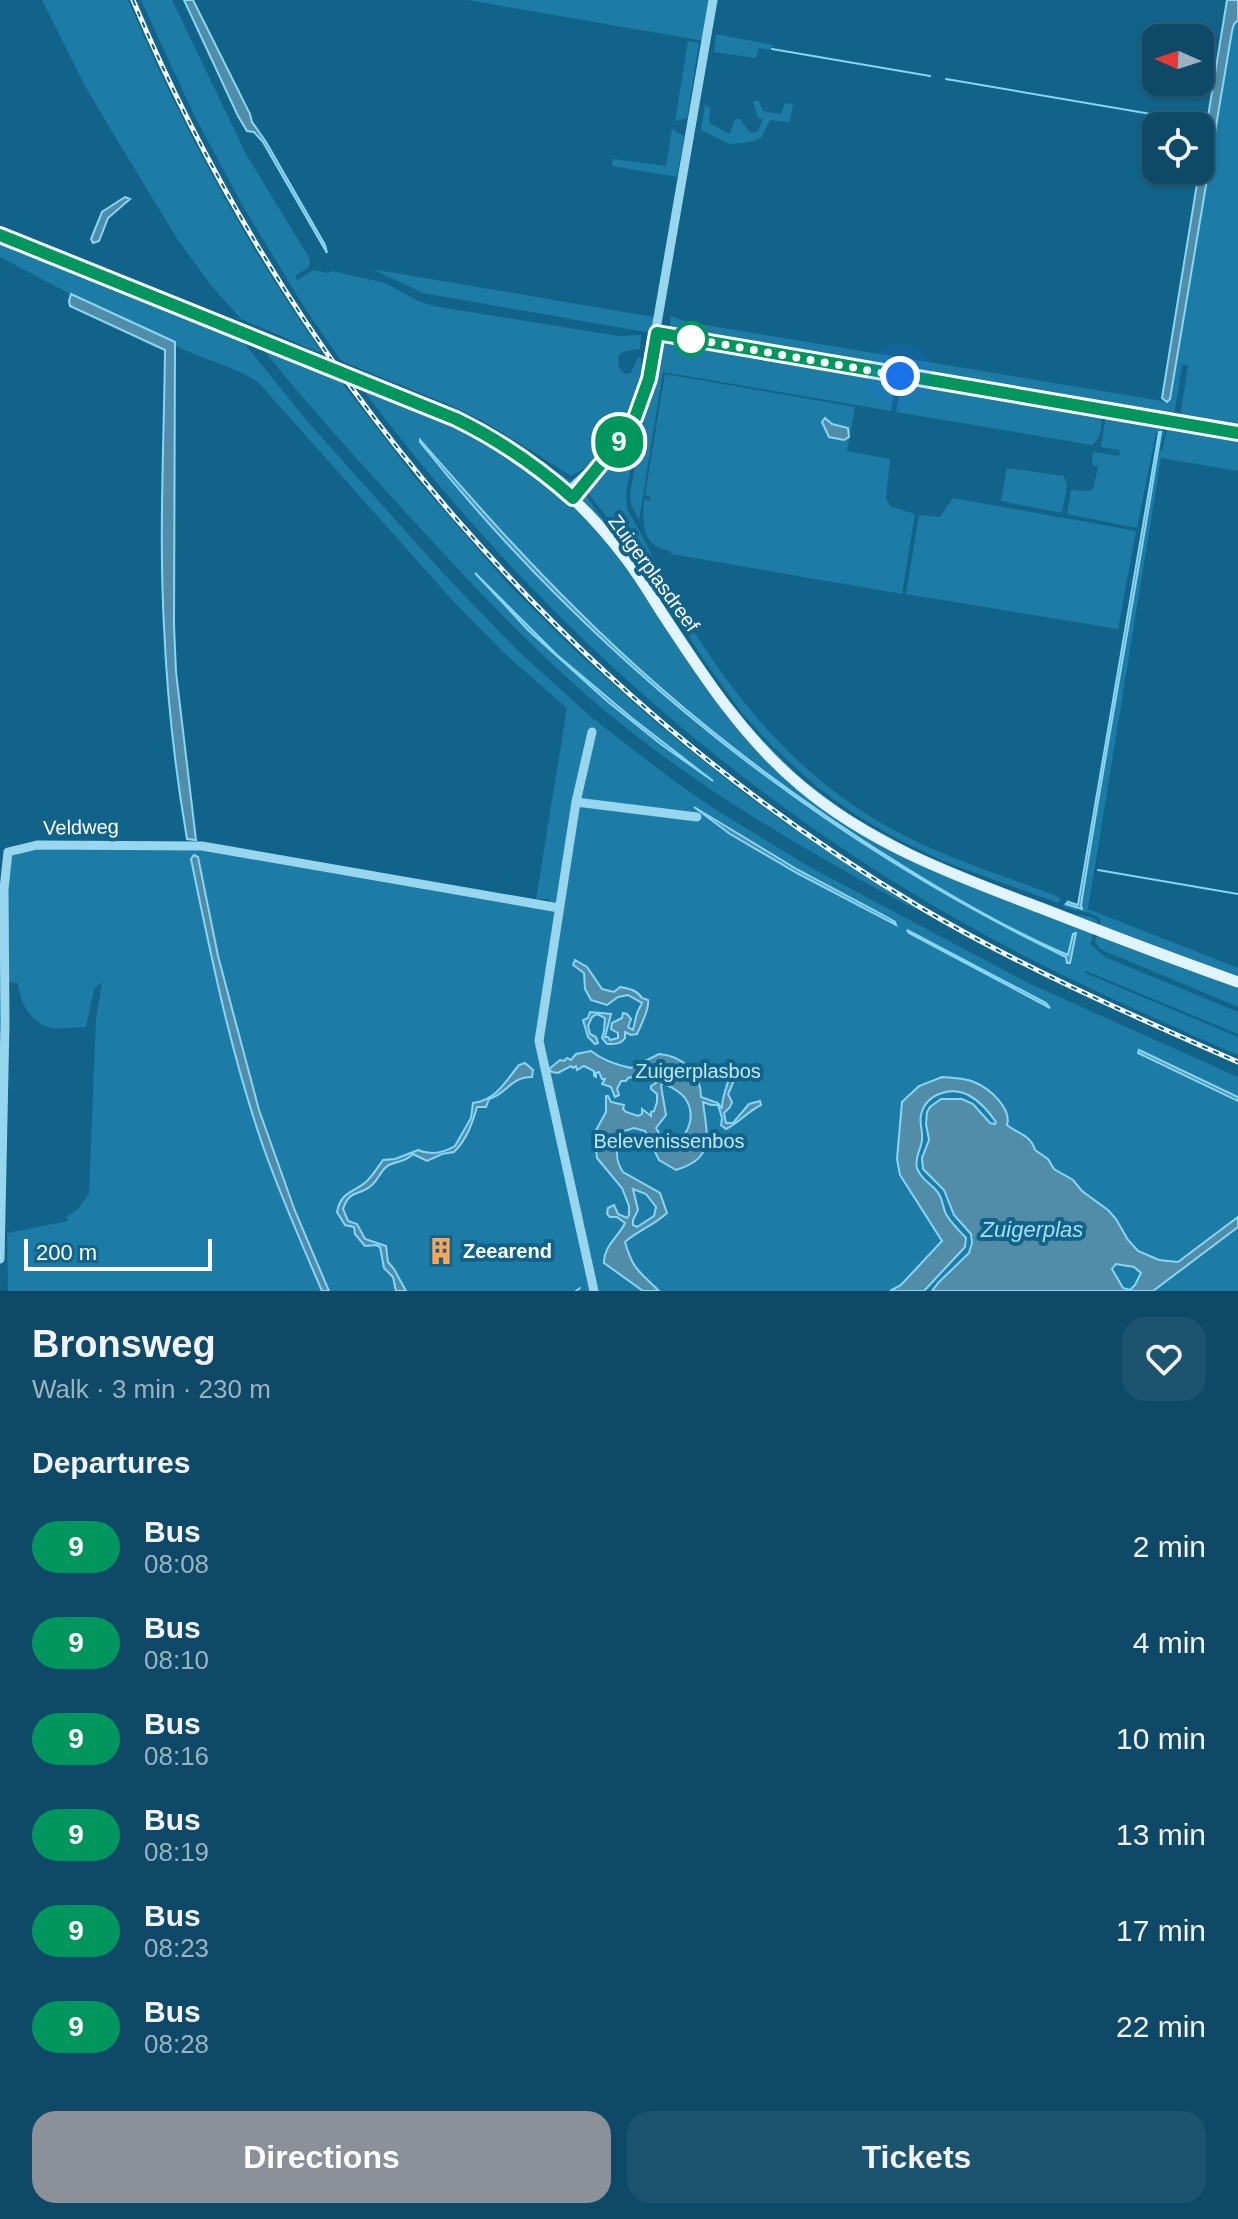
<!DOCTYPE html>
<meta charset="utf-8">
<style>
body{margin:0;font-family:Helvetica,sans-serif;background:#1c5470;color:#f1f3f6;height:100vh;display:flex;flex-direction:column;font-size:30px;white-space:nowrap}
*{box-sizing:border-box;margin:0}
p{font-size:26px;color:#9bb3c0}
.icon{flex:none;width:44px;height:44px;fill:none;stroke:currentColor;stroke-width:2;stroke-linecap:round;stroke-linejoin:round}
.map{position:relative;height:1291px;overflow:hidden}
.details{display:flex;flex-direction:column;background:#0e4a67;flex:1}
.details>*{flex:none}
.badge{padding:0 16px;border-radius:26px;font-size:28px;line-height:52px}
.needle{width:52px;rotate:273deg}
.tools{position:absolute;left:1142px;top:24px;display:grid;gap:16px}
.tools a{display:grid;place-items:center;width:72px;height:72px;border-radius:16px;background:#0e4a67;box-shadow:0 2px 6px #0004,0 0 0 2px #2e627b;font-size:40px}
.scale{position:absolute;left:24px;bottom:20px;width:188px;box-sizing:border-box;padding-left:8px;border:4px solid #fff;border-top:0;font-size:22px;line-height:28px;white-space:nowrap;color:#fff;-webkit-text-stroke:6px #126389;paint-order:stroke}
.you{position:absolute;width:40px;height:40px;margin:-20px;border:6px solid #fff;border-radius:50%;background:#1a73e8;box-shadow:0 0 0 12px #1a73e833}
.map>.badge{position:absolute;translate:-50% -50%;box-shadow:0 0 0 4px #fff}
h2{padding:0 32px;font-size:30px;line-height:72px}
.round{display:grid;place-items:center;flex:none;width:84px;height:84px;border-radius:24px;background:#1c5470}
.overview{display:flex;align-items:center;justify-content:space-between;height:136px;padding:0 32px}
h1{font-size:38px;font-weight:600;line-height:60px}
.cta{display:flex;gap:16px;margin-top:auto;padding:16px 32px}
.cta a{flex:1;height:92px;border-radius:24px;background:#8c9099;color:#fff;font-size:32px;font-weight:600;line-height:92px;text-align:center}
.cta a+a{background:#1c5470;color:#f1f3f6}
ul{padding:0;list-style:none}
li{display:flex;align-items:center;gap:24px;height:96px;padding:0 32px}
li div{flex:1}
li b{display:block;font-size:30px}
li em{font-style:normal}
li .badge{min-width:88px;font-weight:700;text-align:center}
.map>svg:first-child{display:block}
</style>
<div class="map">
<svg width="1238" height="1291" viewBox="0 0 1238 1291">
<rect width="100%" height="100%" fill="#126389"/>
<path fill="#1d7ca5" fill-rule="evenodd" d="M42,0H128C180,123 244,242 321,351L318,352L241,319L210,284L178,240L111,130L85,86Z
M141,0H172L246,154L310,259L309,267L295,276L297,280L314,270L328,273L332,271L385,283L420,302L434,306L618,336L641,335L640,349L625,351L619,355C617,364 618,369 626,374L631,373L638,357L641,358L642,372H644C636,414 611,458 571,476L516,441L481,420L445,403L344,362L340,359L306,310L245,210L194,115Z
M467,0H718L710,42Z
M1238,20V430L1182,420L1180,417L1188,365H1182L1174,416L1169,418L673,331L670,327L671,316L687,322L1168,402L1232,31L1234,24Z
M716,34L773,45L772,50L759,48L756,58L714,52Z
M688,41L699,43L687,118L675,121Z
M753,101H759L763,111L781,114L785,103L793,104L790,122L770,120L762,137L754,141L743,143L729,144L701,130L705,105L710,108L709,123L730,134L735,120L739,118L750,133L758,131L763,119L758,118Z
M672,129L684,136L677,177L612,166L613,159L666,166Z
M0,241L44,260L82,272L221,329V331L240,338L307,421L443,573L517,650L591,717L670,778L713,808L808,866L1028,983L1238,1077V1097L1141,1051L1138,1052L1238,1101V1291H8L7,1233L68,1221L67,1216L77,1210L89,1194L96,1019L102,982L94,989L86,1027C75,1027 63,1029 52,1028C31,1024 19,1001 18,983L5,981L9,855L21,847L197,849L550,905V899H536L567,708L504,653L454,602L258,382C233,365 202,360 175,345L174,341L78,298L0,257ZM694,808H698L798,870L885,916L893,925L797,873L730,834ZM908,930L1046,1003L1050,1007L1049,1009L909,933Z
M372,269L654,317L651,333L423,293Z
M667,339L892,376L896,382L891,411L663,372L639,520L631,504L630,493L657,354L660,344Z
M260,346L336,375L413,475L510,586L580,655L660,726L744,793L788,825L920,912C822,860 726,805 638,737C557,675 488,602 420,528C365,468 311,409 260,346Z
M665,374L855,407L847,451L890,459L886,499L891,507L915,514L902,594L671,554V551C642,547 642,524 644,499L651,501L650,497L645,495Z
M907,379L1099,413C1104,423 1101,438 1092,445L896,412L901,382Z
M360,386L436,414L482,437L527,467L565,498L618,552L708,689L837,818L1090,931L1093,935L1090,944L1105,957L1238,1012V1034L1086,971L1085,973L1238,1037V1055C1144,1014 1050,972 960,921C724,787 523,604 360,386ZM419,441C437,453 456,482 471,500C505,539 542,577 580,613C684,712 795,802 918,876C966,906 1017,931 1068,955L1076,933L1070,963L1066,957C868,863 694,732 540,576C510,546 481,515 454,483C442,470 429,456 419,441Z
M641,411L626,494L627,509C648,544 663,581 684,616C746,716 813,793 921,844C965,864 1012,879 1057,896L1061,899L1058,903L945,862L899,840L856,815L817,787L772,746L742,713L706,663L636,554L584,488L628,436Z
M1108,414L1161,423L1164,433L1160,449L1162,452L1168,425L1238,436V471L1161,458L1088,909L1238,968V979L1100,927V919C1091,910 1074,912 1063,906L1067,899L1077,904V911L1083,907L1081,905L1084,884L1161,433H1156L1137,528L1067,514L1071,490L1089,491L1093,489L1098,467L1092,465L1093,452L1119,456L1120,450L1101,447L1105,420Z
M468,418L519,446L572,482L561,480L539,463Z
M1007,468L1064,476L1067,487L1062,513L1001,501Z
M583,491L598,513L626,546L720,690L757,734L801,778L847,813L912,850L956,870L1074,914L1092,917L1097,921V926C953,872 832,834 732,709C699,668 674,622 645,578C627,551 606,526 584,502Z
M953,498L1136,531L1118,629L906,594L919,515L940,517Z
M1101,935L1238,987V1007L1100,949L1095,941L1096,937Z"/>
<path fill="#518da9" stroke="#89d5f4" stroke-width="2" fill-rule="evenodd" d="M184,0H193L250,114L252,122L266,142L325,245L327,253L263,142L254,132L247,131L238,116Z
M1227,0H1238V20L1234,24L1232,31L1170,399L1167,402L1162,398Z
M125,197L130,199L108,218L99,241L93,243L91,239L102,212Z
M71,294L175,342L174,625L176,672L196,840L187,839C175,769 167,697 164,626C159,535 164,442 165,350L70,306L69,301Z
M825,418L832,424L848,428L849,437L844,440L829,437L822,422Z
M1159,432H1161C1136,590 1106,747 1081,905L1082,909L1066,904L1068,902L1078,905Z
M420,440C471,498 521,555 576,609C674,707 785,793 903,866C956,899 1011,931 1068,955L1073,934L1076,933L1070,963H1067L1066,957C817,838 592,658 420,442Z
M475,573L557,655L633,719L713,781L662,745L607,701L528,630Z
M694,807L798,870L885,916L895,922L896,925L797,873L730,834Z
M194,855L198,857L218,956L259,1110L295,1211L329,1291H322C302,1244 281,1197 264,1149C231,1055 211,956 191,859Z
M907,930L1046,1003L1050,1008L909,933Z
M575,960L587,967L602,989L614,992L620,987C630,989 637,990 642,998L648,1000C650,1008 641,1025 637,1034L631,1035L625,1032V1038C620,1045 614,1044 607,1044L602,1038L604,1031L605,1018L597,1014L592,1017L588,1026L590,1034L596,1037L598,1043L595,1044L588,1037L583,1020L588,1018L590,1012L611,1014L605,1037H608L610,1040L618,1038V1033L611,1029L612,1023L622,1018L623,1013L627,1014L631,1019L628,1027L633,1030L637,1013L642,1003L628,995L618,997L607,1005L591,1000L585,989L584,973L573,965Z
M1139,1050L1238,1097V1101L1138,1053Z
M591,1051C601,1059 617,1065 631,1068L659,1054C683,1056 701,1073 701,1097L718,1103L722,1109C721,1102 729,1076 734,1068L739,1067L753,1071C732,1073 736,1079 728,1094L732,1102L730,1107L724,1113L726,1123H733L749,1104L760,1101L761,1105C748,1111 739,1123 726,1129L721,1125L722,1118L718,1105H711L703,1102C707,1136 716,1158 676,1170L659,1160L645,1131L634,1128L624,1131C616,1144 614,1159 623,1172L660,1193L667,1213C654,1225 639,1230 625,1242C633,1270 639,1271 659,1291H643L604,1263C603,1247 619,1236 625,1223L617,1217H610L607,1214L608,1208L614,1205L618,1214L627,1218L629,1215V1206L622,1188L597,1158L594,1134L606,1112V1096H608L611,1102L624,1105L623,1109L626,1112L638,1116L642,1114V1109L651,1116V1112L654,1111L657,1102V1094L651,1089V1086L656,1083V1081L640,1075L628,1078L626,1081H621L617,1089L619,1095L615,1097L611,1087L602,1084L605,1079H602L599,1072L596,1073V1077L594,1076V1071L584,1066L577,1070L576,1066L573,1068L571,1066L558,1073L552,1072L549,1069L560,1060L564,1061L567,1058L571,1060L576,1054ZM663,1083C671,1087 680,1091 685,1098C696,1114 690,1135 674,1143L662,1138L656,1128L666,1115L661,1086ZM633,1189L646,1194L656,1207L654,1216L637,1227L633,1225V1220L638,1210Z
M525,1063L533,1070L532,1077C510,1077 508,1093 489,1099L486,1107H477C472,1124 467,1139 454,1152L442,1154L427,1161L413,1154C404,1163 399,1160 389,1165C381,1169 379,1179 372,1185C359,1197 350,1188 343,1209L348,1221L357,1224L365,1239L386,1246L388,1262L394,1269L406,1291H396L393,1277L384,1268L380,1247L376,1245L365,1246L355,1234L354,1227L345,1225L337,1212C341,1191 354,1193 367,1181C373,1175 378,1167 383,1160L395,1159L418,1150C431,1156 443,1153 455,1146L471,1118L473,1103C496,1100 505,1082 519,1065Z
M942,1077C952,1078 965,1078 974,1082C989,1088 1012,1108 1007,1125C1018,1134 1031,1135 1035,1150L1048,1159L1054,1169L1073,1180L1082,1191L1108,1210L1116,1219L1128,1240L1138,1251L1159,1260L1178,1262L1238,1217V1227L1153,1291H932L939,1282L969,1253L972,1243L971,1234L954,1215L944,1190L923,1169L922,1158L929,1140L926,1124L927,1112L930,1107L941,1099H962L973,1104L990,1123L995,1124L996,1122C989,1112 981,1102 970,1096C952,1086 926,1093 921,1115C919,1123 923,1131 922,1139C922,1149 914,1156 917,1168C921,1181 935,1185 940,1196C943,1202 943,1208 946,1214C951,1223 959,1230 966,1238L965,1247L924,1291H890L901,1285L942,1241L900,1175L897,1159L902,1102L919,1086ZM1116,1264L1134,1267L1141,1273L1135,1285L1130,1290L1123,1288L1112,1269Z"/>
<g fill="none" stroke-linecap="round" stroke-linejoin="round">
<path stroke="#89d5f4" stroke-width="2" d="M772,49L930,76
M946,79L1198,122
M1098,870L1238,894
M576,1291L580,1288"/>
<path stroke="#98d6f0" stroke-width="9" d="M657,333L1238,433
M567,492C600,461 629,438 645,393L713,0
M592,732L576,802L539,1041L594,1291
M576,802L697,817
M0,1259L5,1023L4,889L8,852L37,845L202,846L559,908"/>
<path stroke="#e1f4ff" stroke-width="11" d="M0,235L313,361
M374,385C411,400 450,413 485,433C539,464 586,506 624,556C639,575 651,596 664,616C704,677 744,738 800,785C872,846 959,877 1046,910C1110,935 1173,959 1238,982"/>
<g stroke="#fff" stroke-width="5">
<path id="rail" d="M133,0C291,377 568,696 918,906C1021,967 1129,1014 1238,1062"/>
</g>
<use href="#rail" stroke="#126389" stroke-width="2" stroke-dasharray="6" stroke-linecap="butt"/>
<path stroke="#e1f4ff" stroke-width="11" d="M313,361L374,385"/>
</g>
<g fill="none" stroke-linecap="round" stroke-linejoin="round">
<g stroke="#fff" stroke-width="18">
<path id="line" d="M0,235L456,419C499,440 537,466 573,498L623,437L635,418L649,379L657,333L1238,433"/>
</g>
<use href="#line" stroke="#00965e" stroke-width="12"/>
<path stroke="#fff" stroke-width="8" stroke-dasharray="0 14.4" d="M691,339L687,338L900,376"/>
</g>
<defs>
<g id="building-bare" transform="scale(2.16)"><path d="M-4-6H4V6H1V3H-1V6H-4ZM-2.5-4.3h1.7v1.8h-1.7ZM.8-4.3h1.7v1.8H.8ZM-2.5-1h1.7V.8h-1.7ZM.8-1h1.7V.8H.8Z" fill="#ffa557" stroke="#126389" stroke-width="2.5" paint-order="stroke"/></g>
</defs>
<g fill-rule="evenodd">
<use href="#building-bare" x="441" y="1251"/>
</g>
<circle fill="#fff" stroke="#00965e" stroke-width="4" cx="691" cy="339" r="16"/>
<g text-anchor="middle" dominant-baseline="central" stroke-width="8" stroke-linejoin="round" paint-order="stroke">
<g font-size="20" fill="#fff" stroke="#126389">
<text transform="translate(654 573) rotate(54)">Zuigerplasdreef</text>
<text transform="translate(81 827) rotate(-1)">Veldweg</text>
</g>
<g font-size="20" fill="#bee9fc" stroke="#126389">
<text x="698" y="1071">Zuigerplasbos</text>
<text x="669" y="1141">Belevenissenbos</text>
</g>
<g font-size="20" font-weight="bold" fill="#fff" stroke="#126389" text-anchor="start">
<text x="463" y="1251">Zeearend</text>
</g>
<g font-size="22" font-style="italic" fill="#a3dff8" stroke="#126389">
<text x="1032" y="1229">Zuigerplas</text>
</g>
</g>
</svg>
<div class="tools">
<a><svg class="needle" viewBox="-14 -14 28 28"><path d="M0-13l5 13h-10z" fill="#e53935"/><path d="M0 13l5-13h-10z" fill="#9bb3c0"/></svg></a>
<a><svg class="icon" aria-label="locate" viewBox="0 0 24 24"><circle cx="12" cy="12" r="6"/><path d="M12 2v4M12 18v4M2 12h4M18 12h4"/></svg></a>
</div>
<div class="scale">200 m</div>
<div class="you" style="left:900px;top:376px"></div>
<b class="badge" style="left:619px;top:442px;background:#00965e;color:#fff">9</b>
</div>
<section class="details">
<div class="overview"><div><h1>Bronsweg</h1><p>Walk · 3 min · 230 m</p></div><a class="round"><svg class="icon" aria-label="heart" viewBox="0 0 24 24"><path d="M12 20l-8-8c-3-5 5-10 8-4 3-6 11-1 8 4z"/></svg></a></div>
<h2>Departures</h2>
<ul>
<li><span class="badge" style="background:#00965e;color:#fff">9</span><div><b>Bus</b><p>08:08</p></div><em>2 min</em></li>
<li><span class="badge" style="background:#00965e;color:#fff">9</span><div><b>Bus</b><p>08:10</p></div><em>4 min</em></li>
<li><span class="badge" style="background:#00965e;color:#fff">9</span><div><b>Bus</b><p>08:16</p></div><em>10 min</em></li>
<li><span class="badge" style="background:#00965e;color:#fff">9</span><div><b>Bus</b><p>08:19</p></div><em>13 min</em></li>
<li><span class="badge" style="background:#00965e;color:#fff">9</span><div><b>Bus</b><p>08:23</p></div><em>17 min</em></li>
<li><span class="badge" style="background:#00965e;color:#fff">9</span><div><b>Bus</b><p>08:28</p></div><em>22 min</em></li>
</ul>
<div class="cta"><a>Directions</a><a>Tickets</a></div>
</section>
